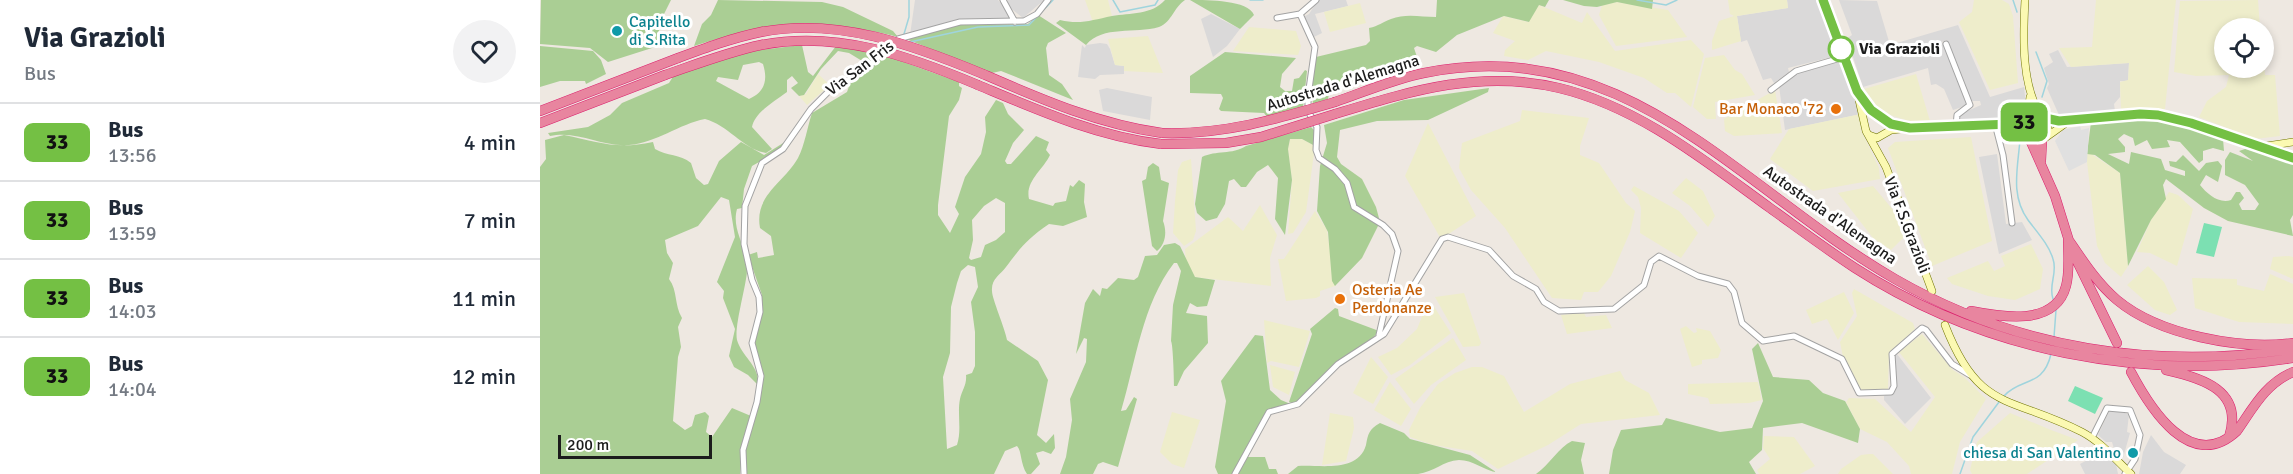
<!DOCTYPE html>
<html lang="it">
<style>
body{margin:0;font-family:Signika,sans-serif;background:#f2f2f3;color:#1f2937;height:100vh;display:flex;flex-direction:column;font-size:22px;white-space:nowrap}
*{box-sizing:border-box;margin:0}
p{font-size:20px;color:#747a83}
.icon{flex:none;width:33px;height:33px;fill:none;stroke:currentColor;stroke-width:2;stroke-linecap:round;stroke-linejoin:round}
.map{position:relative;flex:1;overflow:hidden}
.side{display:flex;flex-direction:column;background:#fff;width:540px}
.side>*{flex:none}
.badge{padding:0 12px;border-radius:9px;font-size:21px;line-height:39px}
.tools{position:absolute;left:1674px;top:18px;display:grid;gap:12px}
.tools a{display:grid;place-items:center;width:60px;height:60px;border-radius:50%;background:#fff;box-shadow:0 3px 9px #0003;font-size:30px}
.scale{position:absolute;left:18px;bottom:15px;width:154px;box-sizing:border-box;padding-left:6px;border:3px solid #1c1c1c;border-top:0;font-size:16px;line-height:21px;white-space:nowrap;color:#1c1c1c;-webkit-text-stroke:4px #fff;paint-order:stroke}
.map>.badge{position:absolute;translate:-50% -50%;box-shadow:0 0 0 3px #fff}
.round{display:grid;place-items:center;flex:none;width:63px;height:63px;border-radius:32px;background:#f2f2f3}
.headline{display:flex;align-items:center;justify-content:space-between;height:102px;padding:0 24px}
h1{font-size:28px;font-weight:700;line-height:45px}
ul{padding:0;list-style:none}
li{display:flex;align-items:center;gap:18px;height:78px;padding:0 24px;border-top:2px solid #e0e1e3}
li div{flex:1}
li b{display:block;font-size:22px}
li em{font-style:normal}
li .badge{min-width:66px;font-weight:700;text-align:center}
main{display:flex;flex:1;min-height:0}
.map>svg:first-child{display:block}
</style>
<main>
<section class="side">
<div class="headline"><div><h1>Via Grazioli</h1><p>Bus</p></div><a class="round"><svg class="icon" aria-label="heart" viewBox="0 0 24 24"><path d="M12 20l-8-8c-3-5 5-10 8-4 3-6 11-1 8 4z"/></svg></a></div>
<ul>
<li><span class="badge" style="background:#74c044;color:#111">33</span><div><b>Bus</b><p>13:56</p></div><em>4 min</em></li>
<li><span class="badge" style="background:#74c044;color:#111">33</span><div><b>Bus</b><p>13:59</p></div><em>7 min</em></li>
<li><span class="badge" style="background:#74c044;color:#111">33</span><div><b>Bus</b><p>14:03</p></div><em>11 min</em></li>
<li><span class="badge" style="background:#74c044;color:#111">33</span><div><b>Bus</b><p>14:04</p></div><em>12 min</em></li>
</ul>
</section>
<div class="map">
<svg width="1753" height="474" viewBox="0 0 1753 474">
<rect width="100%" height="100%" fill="#eee8e1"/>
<path fill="#dad9d9" d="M375,0H458L474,18L418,19L370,35Z
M468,0H504L483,18L464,3Z
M778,0H806L808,6L775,14L782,33L772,38L763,17L769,14Z
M1247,0H1280L1297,52L1292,57L1248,68L1249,72L1234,83L1231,78L1223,80L1207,40L1201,42L1197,16L1248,8Z
M1299,0L1337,1L1350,45L1418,25L1450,97L1484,87L1486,106L1481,117L1417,120L1418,115L1441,105L1440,101H1430L1406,40L1402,42L1427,103L1425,106L1413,110L1404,89L1396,84L1391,85L1388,68L1323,87L1313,57L1307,52L1305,40L1312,35Z
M671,14L700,29L687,46L673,57L661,19Z
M560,43L567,44L570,49L575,65L584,66V74L560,75L555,79L538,77L542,45L545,48L546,45Z
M1518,50L1527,67L1589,63L1588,81H1580V97L1574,104L1575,111L1519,115L1507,88L1509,84L1504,68L1513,62L1509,54Z
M1301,61L1321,114L1245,130L1239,86L1259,73Z
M567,88L612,97L610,120L563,111L559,90Z
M1457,154L1466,224L1482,222L1492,240L1459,254L1439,157Z
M1357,354L1391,398L1365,424L1344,400V396L1352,391V357Z
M1570,410L1589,414L1587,432L1590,433L1583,458L1574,449L1572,442H1566L1558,435Z
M1611,435L1624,452L1646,465L1640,474H1599L1603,452Z
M1562,452L1576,464L1578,474H1545L1540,464Z"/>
<path fill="#eeedcb" d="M545,0H568L572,16L553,22Z
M1188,0H1247L1248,8L1197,16L1201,41L1172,50V41L1179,21L1194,16L1190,14Z
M1434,0H1462L1469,4L1473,16L1478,83L1450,90L1419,22L1432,12Z
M1556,0H1636L1625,109L1581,110L1580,82L1588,80L1589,63L1531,67L1519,48L1552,47Z
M1718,0L1720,28H1684V68H1724V62L1725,75H1735L1740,136L1715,139L1659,117L1667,101L1686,87L1689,75L1656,76L1634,72L1640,1Z
M1077,2L1128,10L1147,37L1076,46L1059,15L1062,5Z
M820,3L826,23L790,32L784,12Z
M999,5L1042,23L1047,12L1075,51L1151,40L1164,54L1151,107L1135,93H1127L1104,78L1059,62L1006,51L988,60L964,56L965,50L975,41L953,33L963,16L988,22Z
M709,27L756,31L761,46L758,55L693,51Z
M608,36L623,73L584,71V66L575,65L568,39Z
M1184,55L1195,70L1202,74L1215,95L1175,102L1176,119H1167L1153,107L1164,62L1165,58Z
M278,74L290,85L267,105L259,96L266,94Z
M1376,74L1390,121H1369L1344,113L1329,99L1324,89Z
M1235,90L1242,133L1194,136L1185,131L1184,119Z
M982,110L1049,118L1040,146V155L1059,163L1086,203L1095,211L1090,232L1071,276L1058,292H1044L1041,300L1012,298L965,228L931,190L919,168L922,143L980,121Z
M1321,114V130L1339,168L1340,179L1273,191L1230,159L1249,129Z
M888,123L936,216L901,239L865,176Z
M1431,137L1452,241L1392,266L1348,148L1355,142Z
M750,139H762L775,146L766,212L753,233L748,234L752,180L748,149Z
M1550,153L1580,173L1588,266L1581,277L1565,263L1557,246L1547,162V154Z
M651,159L656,231L653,240L644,246L633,233L635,201L638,170L642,162Z
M1146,178L1163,191L1175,216L1168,227L1150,206L1132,193Z
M1094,186L1139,211L1158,233L1141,258L1100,233L1101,208L1098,197L1091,190Z
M1333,186L1354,211L1364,237L1351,250L1333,238L1298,193Z
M1629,192L1638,195L1653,209L1637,266L1610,253L1597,252L1611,220Z
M720,205L737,235L730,258L731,286L655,277L646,263L645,249L688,217L703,231Z
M775,211L787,230L795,286L780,291V296L776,298L746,301L738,259H744Z
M1491,244L1503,269L1500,289L1475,300L1448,296L1412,284L1407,278L1448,261L1454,271L1465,266L1461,256Z
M1749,256L1753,257V279L1730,269L1733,257Z
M1608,266L1624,282L1637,310L1630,315L1615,310L1587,285Z
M1730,274L1753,284V324L1699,322L1655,308L1652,278L1697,279V285L1724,291Z
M1314,289L1373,323L1375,329L1349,353L1348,390L1317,391L1304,362L1300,342L1317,316L1312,293Z
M1304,292L1314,313L1298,340L1287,319L1272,324L1266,310Z
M924,293L941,343L939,346L923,347L895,297Z
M893,305L911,333L870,365L851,375L838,357L857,348L877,329L883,314Z
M1044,313L1046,317L1066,315L1072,328L1027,334L1021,315Z
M724,320L770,331L759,367L731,361L727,363Z
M1146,326L1154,333L1157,332L1156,328L1170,331L1181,350L1178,358L1162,360V364L1152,367L1140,329Z
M1382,334L1413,370L1424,377L1446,399L1420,442L1412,474H1371L1369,466L1347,442L1320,429L1306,402L1309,398L1335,399L1371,432L1395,397L1359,352Z
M913,338L926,360L891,385L874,404L855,379Z
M831,357L848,377L833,404L813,393Z
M730,365L755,372L749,395L733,387Z
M932,367H942L964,376L984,412L1030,384L1080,371L1085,380L1109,393L1120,415L1041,424L1008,445L958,469L932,451L893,445L870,437L869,430L880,408L898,384L915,373Z
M850,382L871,409L861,426L834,410Z
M1218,382L1222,400L1209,403L1170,404L1168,398L1148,394V384Z
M632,412L660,420L644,468L632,464L620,452Z
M790,413L813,417L814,428L806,461L782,465Z
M1470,413L1511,430L1538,440L1487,474H1432L1430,470L1437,442Z
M1224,436L1254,437L1275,466L1260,474H1219L1217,470L1230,459L1223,448Z
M1329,454H1333L1353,474H1298L1301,469L1321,455Z"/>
<path fill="#aace94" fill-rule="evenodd" d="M1,0H131L120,22L118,41L112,48L68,62L50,48L0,44Z
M178,0L282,2L303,7L353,31L358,37C288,19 223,24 154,46L162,24L171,15Z
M625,0H645C634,7 632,22 619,27C595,34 563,25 546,45L516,23L520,20C540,25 552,20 572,16C590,13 612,15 625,0Z
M650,0C669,0 708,0 714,15L700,29Z
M897,0H1009L1005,7L999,5L989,22L964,16L917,35L896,52L877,46L874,48L878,60L873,65L796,90L789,94L788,99L773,104L771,83L776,57L826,45L830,41L829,28C839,26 842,22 851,19C866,13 881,17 896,17Z
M1023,0H1113L1112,9L1077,2L1057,7L1044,6Z
M498,15L526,33L508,43L506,48L509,75L522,84L533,100L461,71L452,73L366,39L409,25L488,24Z
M262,45L268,72L273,76L296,46L341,54L327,64L309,53L298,51L281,69L264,95L259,96L251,88L258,83L252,76L247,80V92C235,101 215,112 212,127L232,149L226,153C203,149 188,125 165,119C139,124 116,143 89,145C61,147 38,130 10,136L8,133L48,127L70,115L82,103L129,83L134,75L203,52ZM219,62L223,64C228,80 225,92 209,99L176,81L178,77L198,80L203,65Z
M0,46L53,51L61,60L66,74L46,84L45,81H20L0,87Z
M685,52L756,58L742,74L740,87L745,91H752L754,79L759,78L765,70L767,71L763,108L728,118L724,113L681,111L679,109L683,98L681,94L650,93V76Z
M344,55L419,82V86L422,88L419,100L409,116L398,205V215L410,233L419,214L415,207L425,177L441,154L446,132L445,117L456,100L463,103L468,114L484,130L473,143L465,161L467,164H471L496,136L509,142L506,150L510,155C503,170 485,181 489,199L513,206L515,203L526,201L530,185L533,187L539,180L545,184L544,202L547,217L523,226L509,224C487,239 481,247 466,267C460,275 451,279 452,291C452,299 465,328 467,340L498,361L508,380L497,435L506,443L514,434L515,448L511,454L503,451L496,453L500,464L491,474H487C480,464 482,451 477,446L465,451L454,474H205L203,451L223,377L214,342L222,313V295L208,255L217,252L218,258L234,255L231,236L220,228C214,195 244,183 258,158C265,144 267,128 272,113L307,92L312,78ZM456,198L465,203V232L456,240L445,245L441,257L431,260L429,258L433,240L432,220L444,206ZM428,265L435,267L438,287L431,302L435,332V366L432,373L426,375C427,385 422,390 420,399C417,414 422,430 417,445L407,449L403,377L410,353L411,307L417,283L421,271Z
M949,88L948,92L888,120L837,121L800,130L797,157L801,164L822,179L836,207L840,222L822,258L795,286L792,281L788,232L777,211L780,166L787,143L784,125L864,100Z
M1600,117C1629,119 1656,127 1683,139L1684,151L1673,148L1663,151V160L1659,163L1640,142L1627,140L1630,147L1612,149L1607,140L1595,146L1593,138L1584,134L1578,139L1585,147V152L1568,154L1589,164L1591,152L1621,159L1625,170L1645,176V171L1630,166L1629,161L1636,162L1643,155L1659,171L1666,163L1678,161L1682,166L1678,182L1666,175L1660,185C1667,194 1679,204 1691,200L1696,192H1700L1704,198L1699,204L1702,210H1715L1719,204L1705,185L1685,175V160L1690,152L1713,161L1699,151L1708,148L1753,162V215L1750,220L1753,236L1688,221L1664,208L1626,179L1623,185L1626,199L1611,220L1588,266L1580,173L1555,155L1547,154L1551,122Z
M771,127L774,130L775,146L762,139H750L748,149L752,180L745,235L735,219L738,178L728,165L717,172L706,187H701L694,179L689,181L685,204L677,218L666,221L657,213L655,204L662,157C676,150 692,155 706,146Z
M24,135C59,142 76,150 113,142L115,149C127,156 140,154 151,163L156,178L164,185L168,184L179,161L201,142L224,155L248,140L237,152L212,166L204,189L202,208L197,209C191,231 208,247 207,271C206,287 194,327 197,340C202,357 220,366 218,385L208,375L194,367L189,356L195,329L183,298L184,291L177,282L195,237L189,200L181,197L158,226L125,240L127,253L133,263L129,279C138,291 134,305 142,318L138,327L141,347L138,357L133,421L145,430L152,426L155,415L165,412L169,416L166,432L172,437L192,408L211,416L202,451L200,474H0V167L6,159L5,140Z
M613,163L619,167L621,180L629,183L623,221C627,231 626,244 617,251L612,246L602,181L606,179L608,167Z
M635,243L640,246L655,277L675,280L667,306L657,307L650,303L646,313L667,316L668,343L644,371L637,386H634C634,378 633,344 631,341L633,305L641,271L637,263H634C602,305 596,361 581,411L586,410L594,397L597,399L578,467L563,462L558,464L553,474H520L526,457L532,420L530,399L546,362L547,339L544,338L536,354L545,303L553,289L560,296L562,288L567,289L578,278L594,280L598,277L605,256L617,255L624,245Z
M795,308L798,309L799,316L839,331L831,340L799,362L754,404L749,402L772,334L770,329Z
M715,335L723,336L730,390L741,400L753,405L726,412L693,474H678L675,467L686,401L681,381Z
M1218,343L1233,377L1269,380L1283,393L1305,401L1320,429L1318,443L1262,423L1223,428L1222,450L1209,462L1216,474H1069L1073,450L1081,430L1122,425L1126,418L1180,432L1212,428L1223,401L1212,349Z
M840,423L864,433L870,439L930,455L956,472C943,470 933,460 919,460C903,461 894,472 878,474H748L758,466C777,464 818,474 826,445C828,434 829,429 840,423Z
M1032,441L1045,443L1041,460L1044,474H996C1009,465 1019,447 1032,441Z
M704,457H725L729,469H736L738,474H696Z"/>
<path fill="#7ce0b2" d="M1664,223L1682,227L1674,257L1656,253Z
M1535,386L1563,398L1555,414L1528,401Z"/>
<path fill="#e0e0e0" d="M1540,126L1541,130L1549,128L1547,162L1529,171L1515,141L1523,130Z"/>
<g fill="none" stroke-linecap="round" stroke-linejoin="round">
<path stroke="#9fd4dd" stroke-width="1.5" d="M573,0L580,12L615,5L618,0
M710,0H723
M1097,0L1126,5L1137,0
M1473,0L1477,12
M364,34L369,17V0
M370,42L438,27L489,25L513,0
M1496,52L1507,81L1502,97
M1480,139C1478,168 1470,195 1488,220C1497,232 1509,245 1513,259C1518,273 1508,285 1513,299
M1514,337L1516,310
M1464,396C1481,377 1503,388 1511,354
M1420,474L1433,437L1459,402"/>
<g stroke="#a3a3a3" stroke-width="7">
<path id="street" d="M463,0L475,22
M760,14L775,47L768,96V111L777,127L776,150L779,158L795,169L807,183L814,207L843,225L852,234L858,251L839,335
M737,18L760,14L776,0
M1406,44L1430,105L1417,115L1416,126
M1231,90L1256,71L1304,57
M1455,124L1463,155L1472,223
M1552,438L1567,408L1590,410L1600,435L1595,459L1585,474
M204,474L203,450L217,402L221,376L212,343L220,312L219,297L212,280L204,244L205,206L222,163L243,149L271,109L298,82L303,84L328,67L358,39L420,22L484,21L497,14L508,0
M695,474L729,412L758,404L798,364L844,334L902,239L908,237L949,250L973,276L996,289L1004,302L1019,311L1074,309L1104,285L1111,262L1119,256L1158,276L1188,284L1194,292L1202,323L1223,341L1254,336L1302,359L1319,393L1351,392L1354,386L1352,354L1382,328L1386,330L1412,364L1430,375"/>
</g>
<g stroke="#707402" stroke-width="8">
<path id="secondary" d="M1283,0L1317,91L1326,131L1346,167L1392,291
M1485,0C1483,37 1481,86 1502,118
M1322,98L1339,117L1362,126
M1504,119C1540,128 1580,111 1618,115C1664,120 1708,147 1753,158
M1487,120L1490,97
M1462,125L1491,142L1498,143L1526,123
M1329,135L1337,138L1351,130L1370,128L1486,121
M1486,137L1484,124L1489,119L1496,116L1508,124V135
M1720,147L1753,142
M1405,325C1439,413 1470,395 1542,432C1561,442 1576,460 1591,474"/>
</g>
<g stroke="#db1f6d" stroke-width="10">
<path id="highway" d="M443,74C501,99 558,124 622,133
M438,85C498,110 556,136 621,144
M795,102C824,92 854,79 884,73C1087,32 1199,189 1355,279C1476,349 1616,370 1753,349
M0,111L138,58
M795,114C871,91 940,69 1019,88C1099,107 1165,161 1230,208C1258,228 1286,249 1315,268C1444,351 1602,382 1753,358
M0,123L125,75
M1491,142L1515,196L1530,244
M1501,161L1502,142
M1528,239C1543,261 1557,283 1577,300C1619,335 1700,350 1753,343
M1535,257L1577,343
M1431,311C1461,317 1515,327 1526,286C1530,272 1528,254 1528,239
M1626,370C1663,378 1704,391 1689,437
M1591,372C1610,408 1651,474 1697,431C1713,408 1725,384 1753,372"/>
</g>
<use href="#street" stroke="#fff" stroke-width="5"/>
<use href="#secondary" stroke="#fbf9b2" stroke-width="7"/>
<use href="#highway" stroke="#e8859f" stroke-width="9"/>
<g stroke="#db1f6d" stroke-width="10" stroke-linecap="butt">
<path id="highway-bridge" d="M138,58C165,48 192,38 221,32C298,17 373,45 443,74
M125,75C157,64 188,52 221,45C297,30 369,56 438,85
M622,133C683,135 737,119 795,102
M621,144L686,143L721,137L795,114"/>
</g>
<use href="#highway-bridge" stroke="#e8859f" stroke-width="9"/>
</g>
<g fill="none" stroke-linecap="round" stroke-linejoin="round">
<g stroke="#fff" stroke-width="14">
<path id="line" d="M1283,0L1317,91L1331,110L1351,124L1370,128L1471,124L1496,116L1519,121L1600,114L1618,115L1651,123L1753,158"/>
</g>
<use href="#line" stroke="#74c044" stroke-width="9"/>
</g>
<g fill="#0f9aa8" stroke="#fff" stroke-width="2">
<circle cx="77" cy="31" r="6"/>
<circle cx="1593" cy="453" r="6"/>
</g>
<circle fill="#fff" stroke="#74c044" stroke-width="3" cx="1301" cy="49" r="12"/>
<g fill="#e8710a" stroke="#fff" stroke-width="2">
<circle cx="1296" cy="109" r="6"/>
<circle cx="800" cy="299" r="6"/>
</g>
<g text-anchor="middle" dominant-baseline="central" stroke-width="6" stroke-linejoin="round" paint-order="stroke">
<g font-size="16" fill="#0d838f" stroke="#fff" text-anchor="start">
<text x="89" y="22">Capitello<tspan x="89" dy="18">di S.Rita</tspan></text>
<text x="1581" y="453" text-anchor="end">chiesa di San Valentino</text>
</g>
<g font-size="16" font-weight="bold" fill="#1c1c1c" stroke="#fff" text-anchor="start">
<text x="1319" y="49">Via Grazioli</text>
</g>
<g font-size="16" fill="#1c1c1c" stroke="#fff">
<text transform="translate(320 68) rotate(-37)">Via San Fris</text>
<text transform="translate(803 83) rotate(-17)">Autostrada d'Alemagna</text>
<text transform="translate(1290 215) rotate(35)">Autostrada d'Alemagna</text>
<text transform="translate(1367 225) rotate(69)">Via F.S.Grazioli</text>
</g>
<g font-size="16" fill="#c56008" stroke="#fff" text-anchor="end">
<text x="1284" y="109">Bar Monaco '72</text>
<text x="812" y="290" text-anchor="start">Osteria Ae<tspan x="812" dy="18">Perdonanze</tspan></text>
</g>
</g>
</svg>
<div class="tools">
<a><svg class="icon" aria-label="locate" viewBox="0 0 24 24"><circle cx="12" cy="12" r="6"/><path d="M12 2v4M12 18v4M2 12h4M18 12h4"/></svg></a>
</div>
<div class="scale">200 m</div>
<b class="badge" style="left:1484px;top:122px;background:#74c044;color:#111">33</b>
</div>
</main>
